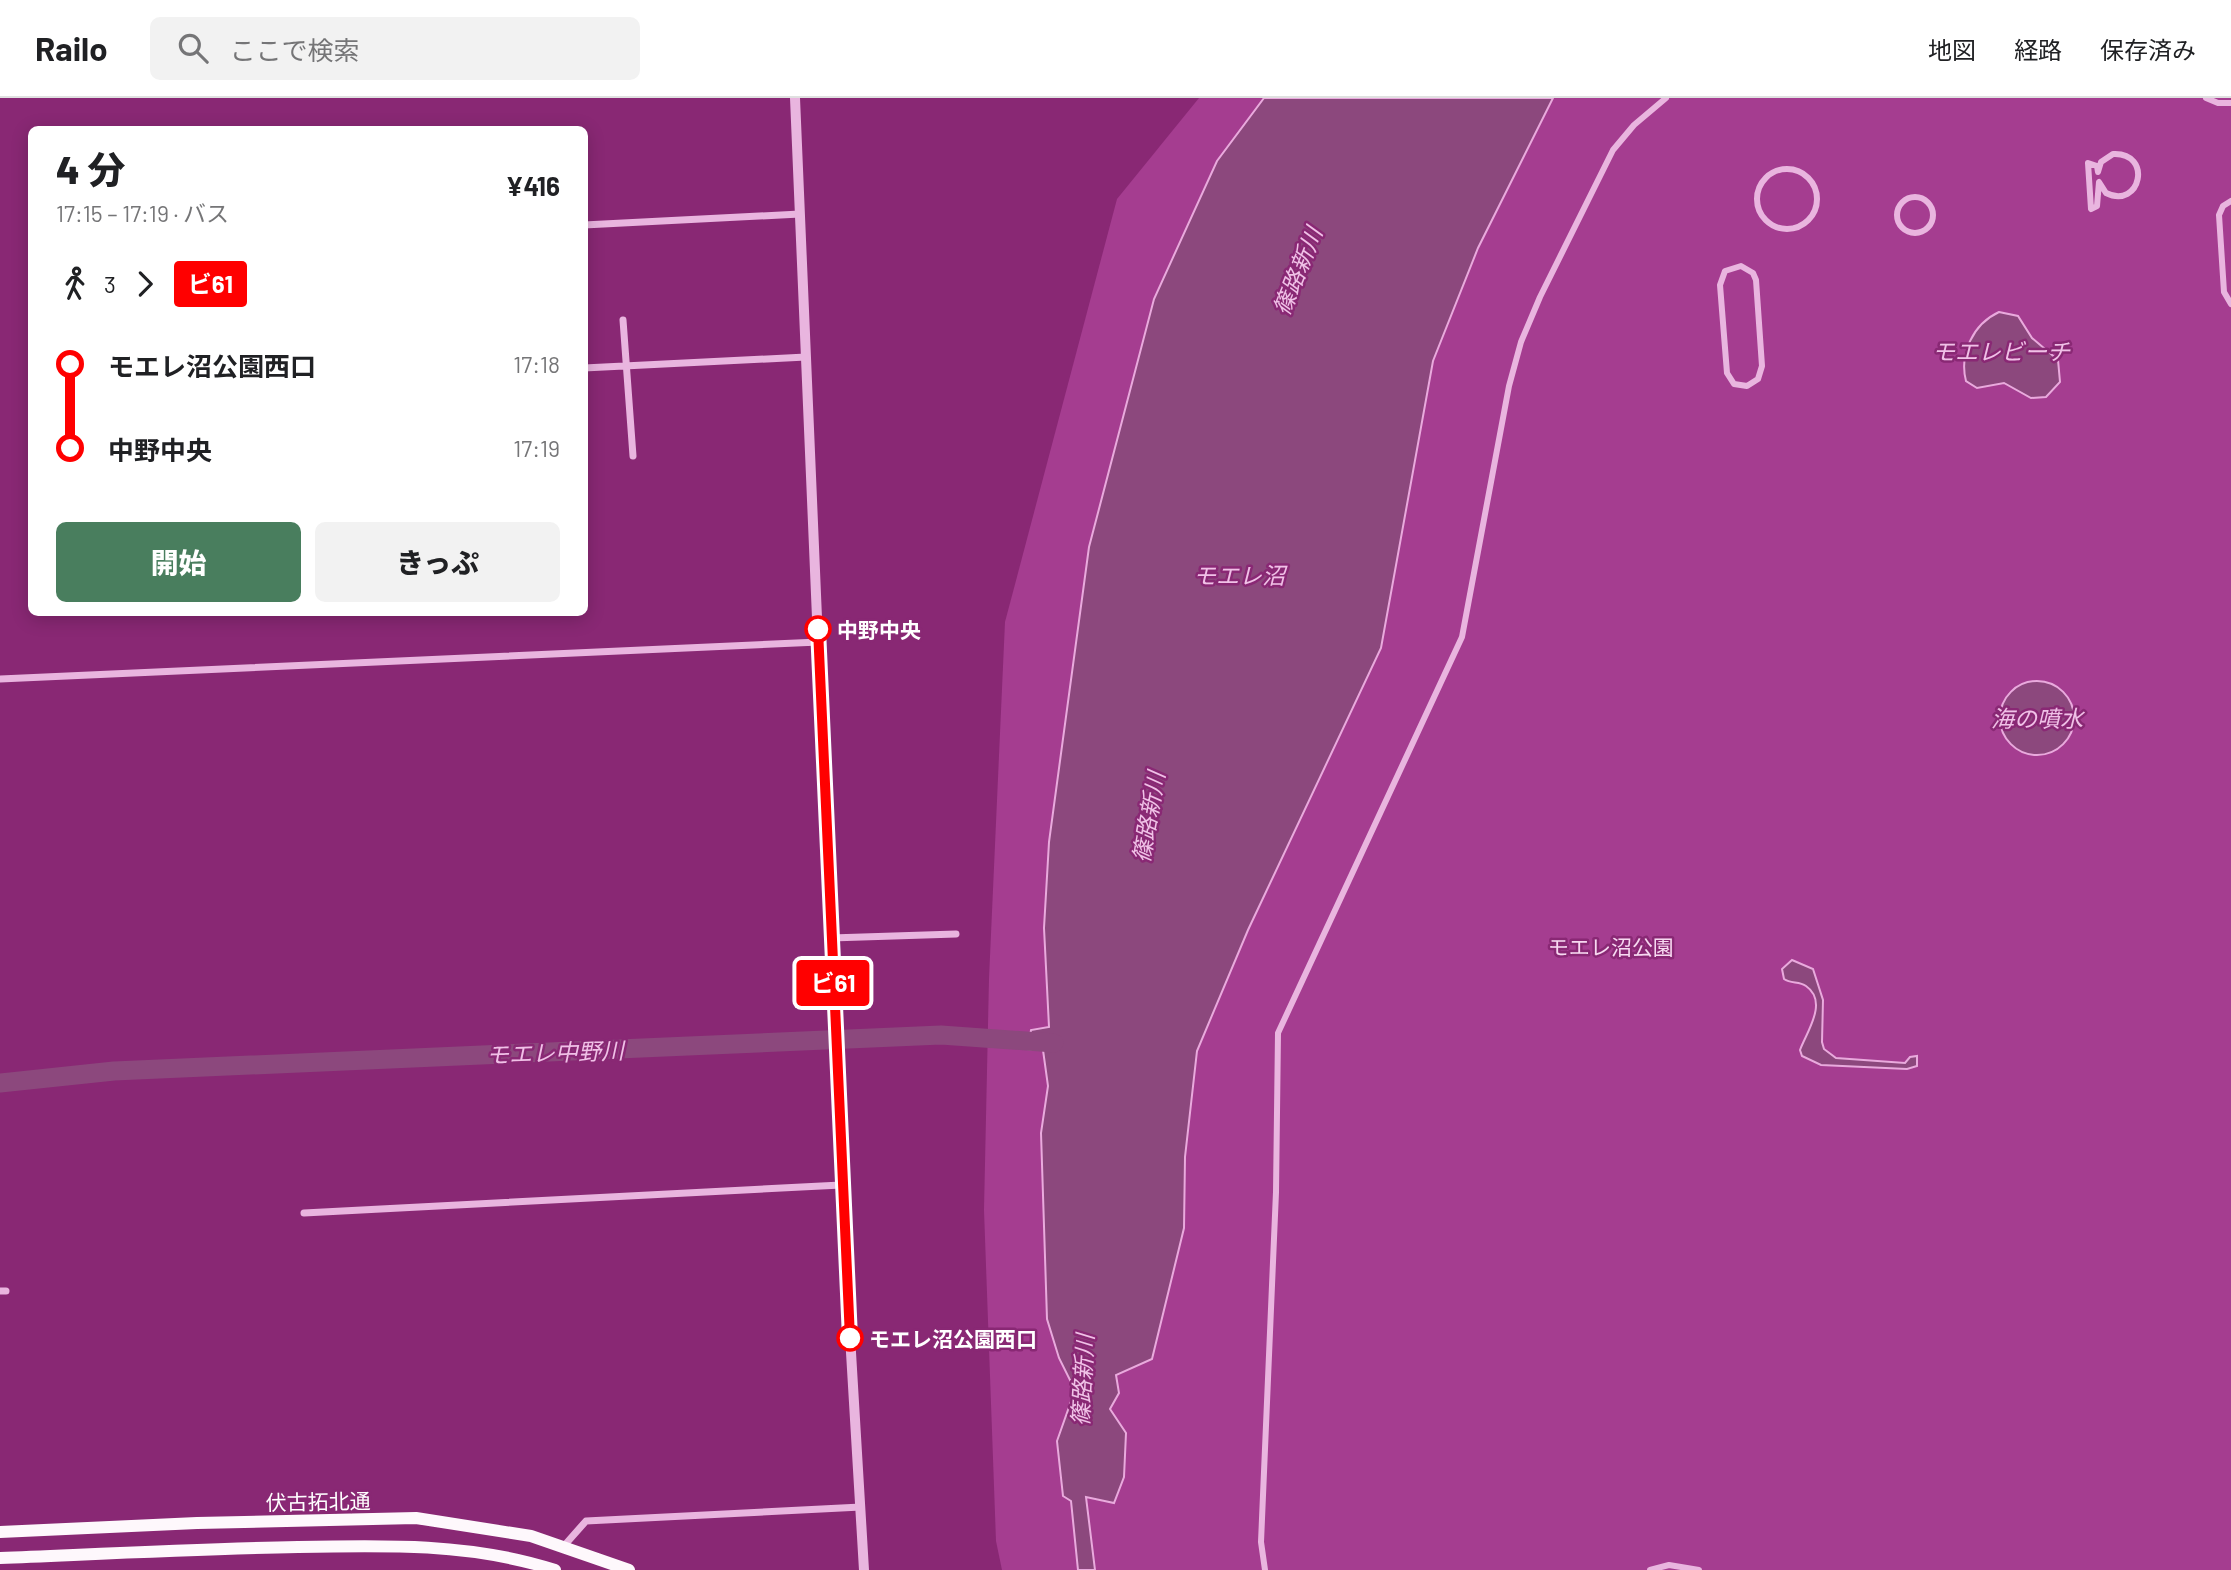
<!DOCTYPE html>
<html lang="ja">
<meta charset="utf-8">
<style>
body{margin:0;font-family:Barlow,"Noto Sans JP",sans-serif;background:#f2f2f2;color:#202124;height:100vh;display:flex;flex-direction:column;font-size:26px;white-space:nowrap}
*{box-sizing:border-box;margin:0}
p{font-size:23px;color:#757577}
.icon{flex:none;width:38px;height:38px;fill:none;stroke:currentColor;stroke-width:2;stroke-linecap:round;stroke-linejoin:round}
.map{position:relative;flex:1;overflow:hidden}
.drawer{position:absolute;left:28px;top:28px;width:560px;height:490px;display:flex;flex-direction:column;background:#fff;border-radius:10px;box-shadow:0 4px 18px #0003}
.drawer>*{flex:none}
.badge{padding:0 14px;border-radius:5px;font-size:24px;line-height:46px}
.map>.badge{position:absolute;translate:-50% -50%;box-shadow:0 0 0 4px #fff}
.legs{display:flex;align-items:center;gap:10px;height:77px;padding:0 28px;font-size:23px}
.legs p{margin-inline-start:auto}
.headline{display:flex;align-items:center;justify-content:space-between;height:119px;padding:0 28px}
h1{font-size:38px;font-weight:800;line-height:52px}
.action{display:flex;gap:14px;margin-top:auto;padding:14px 28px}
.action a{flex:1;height:80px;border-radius:10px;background:#497e5e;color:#fff;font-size:28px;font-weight:800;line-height:80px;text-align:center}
.action a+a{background:#f2f2f2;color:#202124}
ul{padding:0 28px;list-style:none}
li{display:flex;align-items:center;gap:24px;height:84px;font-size:26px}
li i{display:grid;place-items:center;width:10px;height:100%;margin:0 9px;background:currentColor}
li i::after{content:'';width:18px;height:18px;margin:-9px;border:5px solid;border-radius:50%;background:#fff}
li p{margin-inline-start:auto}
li:first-child i{background:linear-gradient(#0000 50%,currentColor 0)}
li:last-child i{background:linear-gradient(currentColor 50%,#0000 0)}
header{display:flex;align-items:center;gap:42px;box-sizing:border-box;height:98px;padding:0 35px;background:#fff;border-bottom:2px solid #e0e0e0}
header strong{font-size:33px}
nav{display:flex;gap:38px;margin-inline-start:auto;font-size:24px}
.search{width:490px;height:63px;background:#f2f2f2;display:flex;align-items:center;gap:18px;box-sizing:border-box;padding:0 24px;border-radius:10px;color:#757577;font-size:26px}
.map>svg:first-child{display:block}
</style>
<header>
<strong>Railo</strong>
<div class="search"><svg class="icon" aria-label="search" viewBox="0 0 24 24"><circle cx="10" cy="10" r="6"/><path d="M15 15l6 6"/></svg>ここで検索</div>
<nav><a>地図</a><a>経路</a><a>保存済み</a></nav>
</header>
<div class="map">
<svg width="2231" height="1472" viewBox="0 0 2231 1472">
<rect width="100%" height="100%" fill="#892874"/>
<path fill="#a53d90" d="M1199,0H2231V1472H1002L996,1443L984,1112L989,881L1005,524L1117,101Z"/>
<path fill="#8c487d" stroke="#e9aadd" stroke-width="2" d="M1264,0H1553L1478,150L1433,263L1381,550L1248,832L1197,953L1185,1059L1184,1130L1152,1261L1116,1277L1119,1295L1110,1311L1126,1335L1124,1379L1114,1405L1086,1399L1095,1472H1078L1071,1403L1063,1398L1057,1343L1075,1292L1059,1260L1047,1221L1041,1035L1048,988L1043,952L1028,951L1031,932L1049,929L1044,830L1049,744L1089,449L1154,201L1217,63Z
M1999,214L2018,218L2032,240L2058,262L2060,284L2046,299L2031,300L2004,285L1977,290L1966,283C1959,256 1973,226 1999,214Z
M2000 620a37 37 0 1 1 74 0a37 37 0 1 1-74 0Z
M1792,862L1813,871L1823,902L1822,944L1824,951L1836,960L1905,965L1910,959L1917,958V968L1907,971L1821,967L1802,958L1800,952C1806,935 1829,904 1806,888C1799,883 1791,886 1784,881L1782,871Z"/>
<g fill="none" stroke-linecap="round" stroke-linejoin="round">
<path stroke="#8c487d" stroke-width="19" d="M0,985L114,973L941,937L1054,945"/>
<path stroke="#e9b5df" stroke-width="6" d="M2206,0L2218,5H2231
M2113,56C2153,54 2141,112 2106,95L2099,84L2097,108L2091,111L2088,65L2097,68L2098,74L2101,64Z
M1757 101a30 30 0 1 1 60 0a30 30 0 1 1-60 0Z
M1897 117a18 18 0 1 1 36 0a18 18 0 1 1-36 0Z
M2231,103L2223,108L2219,117L2224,194L2231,206
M1741,168L1753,175L1756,182L1762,268L1758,281L1747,288L1734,286L1727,275L1720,187L1725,173Z
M1265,1472L1261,1444L1276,1094L1278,935L1462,539L1509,288L1521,244L1540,199L1613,52L1634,27L1666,0
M1650,1472L1669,1467L1699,1472"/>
<path stroke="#e9b5df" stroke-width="7" d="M584,127L800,116
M623,222L633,358
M584,270L806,259
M0,581L819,544
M831,840L956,836
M304,1115L841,1087
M0,1193H6
M563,1449L586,1423L861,1409"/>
<path stroke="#e9b5df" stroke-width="10" d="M795,0L841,1087L864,1472"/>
<path stroke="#fef8fc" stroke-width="12" d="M0,1434L197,1425L416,1420L531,1438L629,1472
M0,1460C99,1456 198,1451 298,1449C384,1447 472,1445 555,1472"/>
</g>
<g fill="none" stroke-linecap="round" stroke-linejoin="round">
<g stroke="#fff" stroke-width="16">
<path id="line-1" d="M818,531L850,1240"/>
</g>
<use href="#line-1" stroke="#f00" stroke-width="10"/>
</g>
<g fill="#fff" stroke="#f00" stroke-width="3.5">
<circle cx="818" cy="531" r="12"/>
<circle cx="850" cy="1240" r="12"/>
</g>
<g text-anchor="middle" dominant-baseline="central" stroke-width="5" stroke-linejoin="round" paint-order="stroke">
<g font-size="21" font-weight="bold" fill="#fff" stroke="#892874" text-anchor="start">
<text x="837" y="531">中野中央</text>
<text x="869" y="1240">モエレ沼公園西口</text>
</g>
<g font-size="21" fill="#f7d9f1" stroke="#892874">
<text x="1611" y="848">モエレ沼公園</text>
</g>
<g font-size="21" fill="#fff" stroke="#892874">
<text transform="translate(318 1403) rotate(-1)">伏古拓北通</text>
</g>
<g font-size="23" font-style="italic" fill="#f0c1e7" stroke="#892874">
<text transform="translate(1297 173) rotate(-68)">篠路新川</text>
<text x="2001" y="253">モエレビーチ</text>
<text x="1239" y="477">モエレ沼</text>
<text x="2037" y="620">海の噴水</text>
<text transform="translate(1148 719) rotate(-80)">篠路新川</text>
<text transform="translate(555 954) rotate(-2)">モエレ中野川</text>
<text transform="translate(1082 1282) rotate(-87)">篠路新川</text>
</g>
</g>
</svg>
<b class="badge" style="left:833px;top:885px;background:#f00;color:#fff">ビ61</b>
<section class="drawer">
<div class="headline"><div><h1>4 分</h1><p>17:15 – 17:19 · バス</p></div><b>¥416</b></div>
<div class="legs"><svg class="icon" aria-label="walk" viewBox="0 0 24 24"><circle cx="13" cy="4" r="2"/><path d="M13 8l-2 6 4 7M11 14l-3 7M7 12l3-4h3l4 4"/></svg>3<svg class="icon" aria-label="forward" viewBox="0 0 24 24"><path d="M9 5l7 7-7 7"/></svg><b class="badge" style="background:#f00;color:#fff">ビ61</b></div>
<ul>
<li><i style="color:#f00"></i><b>モエレ沼公園西口</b><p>17:18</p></li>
<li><i style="color:#f00"></i><b>中野中央</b><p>17:19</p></li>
</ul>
<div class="action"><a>開始</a><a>きっぷ</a></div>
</section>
</div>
